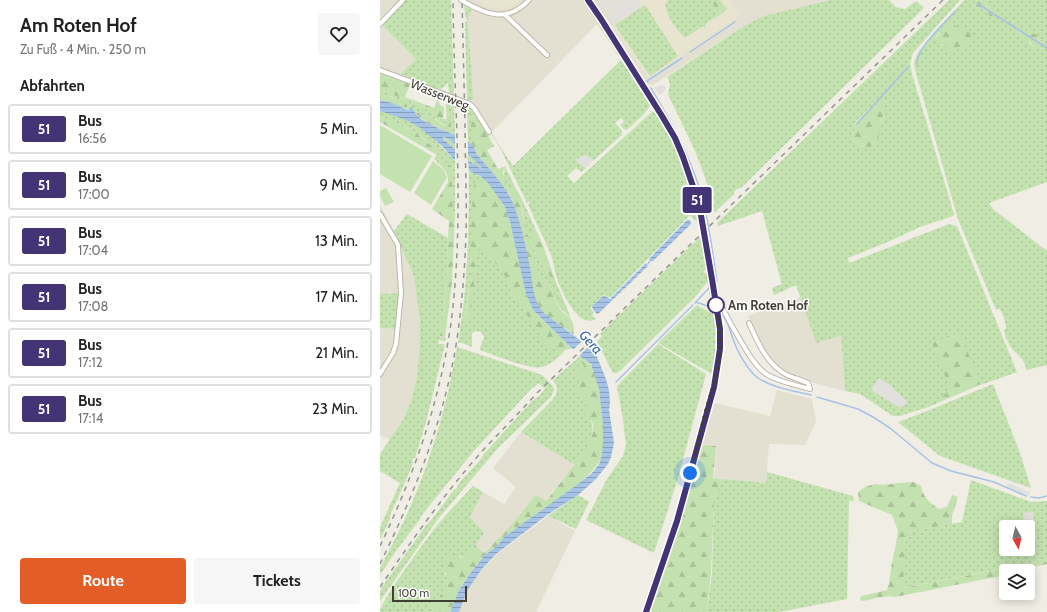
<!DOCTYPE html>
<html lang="de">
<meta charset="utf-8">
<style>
body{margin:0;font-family:Cabin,sans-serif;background:#f6f6f6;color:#222;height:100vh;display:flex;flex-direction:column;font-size:15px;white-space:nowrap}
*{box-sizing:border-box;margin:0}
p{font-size:13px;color:#767676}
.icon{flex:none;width:22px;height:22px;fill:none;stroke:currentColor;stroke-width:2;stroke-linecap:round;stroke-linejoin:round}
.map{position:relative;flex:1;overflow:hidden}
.sheet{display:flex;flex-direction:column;background:#fff;width:380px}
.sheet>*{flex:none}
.badge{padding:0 8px;border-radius:3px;font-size:14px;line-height:26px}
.needle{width:26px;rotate:172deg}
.buttons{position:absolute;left:619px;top:520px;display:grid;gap:8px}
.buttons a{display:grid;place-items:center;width:36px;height:36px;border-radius:4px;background:#fff;box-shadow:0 2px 10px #0003;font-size:20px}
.scale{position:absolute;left:12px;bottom:10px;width:75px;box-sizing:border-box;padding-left:4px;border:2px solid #413e34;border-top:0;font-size:11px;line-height:14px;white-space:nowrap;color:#413e34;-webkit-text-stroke:3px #fff;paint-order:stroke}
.you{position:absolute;width:20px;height:20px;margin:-10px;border:3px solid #fff;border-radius:50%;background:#1a73e8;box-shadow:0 0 0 6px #1a73e833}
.map>.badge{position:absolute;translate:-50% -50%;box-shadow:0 0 0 2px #fff}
h2{padding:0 20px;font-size:15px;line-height:36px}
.round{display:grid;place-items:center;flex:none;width:42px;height:42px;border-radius:4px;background:#f6f6f6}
.head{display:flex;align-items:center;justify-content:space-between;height:68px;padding:0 20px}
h1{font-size:19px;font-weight:700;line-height:30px}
.action{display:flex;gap:8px;margin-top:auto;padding:8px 20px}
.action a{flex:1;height:46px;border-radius:4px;background:#e35e27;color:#fff;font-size:16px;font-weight:700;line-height:46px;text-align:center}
.action a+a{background:#f6f6f6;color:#222}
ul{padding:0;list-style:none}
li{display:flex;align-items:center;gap:12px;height:50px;margin:0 8px 6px;padding:0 12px;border:2px solid #e0e0e0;border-radius:4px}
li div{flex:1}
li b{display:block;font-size:15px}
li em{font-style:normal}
li .badge{min-width:44px;font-weight:700;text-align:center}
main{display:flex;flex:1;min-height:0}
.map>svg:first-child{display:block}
</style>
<main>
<section class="sheet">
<div class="head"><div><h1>Am Roten Hof</h1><p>Zu Fuß · 4 Min. · 250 m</p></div><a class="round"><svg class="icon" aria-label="heart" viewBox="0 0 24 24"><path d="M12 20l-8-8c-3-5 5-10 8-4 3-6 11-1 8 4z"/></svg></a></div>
<h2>Abfahrten</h2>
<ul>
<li><span class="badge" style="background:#423475;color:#fff">51</span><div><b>Bus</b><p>16:56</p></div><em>5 Min.</em></li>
<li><span class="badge" style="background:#423475;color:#fff">51</span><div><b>Bus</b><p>17:00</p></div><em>9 Min.</em></li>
<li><span class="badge" style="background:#423475;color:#fff">51</span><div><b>Bus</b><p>17:04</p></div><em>13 Min.</em></li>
<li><span class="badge" style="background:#423475;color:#fff">51</span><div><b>Bus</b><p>17:08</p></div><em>17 Min.</em></li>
<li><span class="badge" style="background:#423475;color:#fff">51</span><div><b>Bus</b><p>17:12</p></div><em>21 Min.</em></li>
<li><span class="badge" style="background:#423475;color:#fff">51</span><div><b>Bus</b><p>17:14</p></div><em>23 Min.</em></li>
</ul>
<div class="action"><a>Route</a><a>Tickets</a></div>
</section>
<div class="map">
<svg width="667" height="612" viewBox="0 0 667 612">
<defs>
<pattern id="grass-dots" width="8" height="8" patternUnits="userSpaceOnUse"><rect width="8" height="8" fill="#c4e1b0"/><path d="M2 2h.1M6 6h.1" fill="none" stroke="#aac298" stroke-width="1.8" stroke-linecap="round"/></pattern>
<pattern id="forest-firs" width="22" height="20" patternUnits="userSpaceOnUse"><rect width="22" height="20" fill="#c4e1b0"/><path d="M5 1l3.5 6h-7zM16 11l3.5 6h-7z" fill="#aac298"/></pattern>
<pattern id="wetland-marsh" width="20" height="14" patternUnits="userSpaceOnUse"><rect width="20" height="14" fill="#c4e1b0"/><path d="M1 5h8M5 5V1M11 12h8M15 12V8" fill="none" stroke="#aac298"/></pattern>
<pattern id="water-rules" width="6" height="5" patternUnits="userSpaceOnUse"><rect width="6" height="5" fill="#a5c3e7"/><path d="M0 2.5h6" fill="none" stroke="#88a0bc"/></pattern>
</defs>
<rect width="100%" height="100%" fill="#f0eee4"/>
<path fill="#e3e0d2" d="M0,0H26L2,25L36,59L15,78L0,73Z
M84,0H462L444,2L383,16L361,28L273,85L259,83L219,22L108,136L93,109L88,19L92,10L84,6Z
M0,204L14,231L34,276L40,321V343L37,377L32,399L23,420L10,440L0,435V328L16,329L18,293L0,294Z
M420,297L436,343L461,336L465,391L433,383L405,373L390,360L377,338L368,316Z
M397,390L432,399L436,422L425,445L389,444L386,483L368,482L334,478L336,446L314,442L326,401L390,416Z
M141,432L195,465L165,501L155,495L142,514L118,540L103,553L95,545L104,533L90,517L103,492L124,504L136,487L113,468Z
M168,516L195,531L156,612H79L87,591L103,569L116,555Z"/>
<path fill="#e8e4cf" d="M97,0H141L132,6L119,9L105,6Z
M260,0H350L359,16L269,79L251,54L233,26L258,9Z"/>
<path fill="url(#grass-dots)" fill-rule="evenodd" d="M26,0H71L74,95L69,93L68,83L60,90L20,74L36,59L2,25Z
M289,0H331L339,12L343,13L326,23L325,28L323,26L305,38C296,29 287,17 285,4Z
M451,0H509L516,7L525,9L536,1L544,8L362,187L355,190L354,194L334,213L330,201L328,186L316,153L288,94L290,84L287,77L361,28L383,16Z
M569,0H580L533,53L530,64L532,74L574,214L573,216L540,227L510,241L468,258L469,263L569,224L577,226L637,372L595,387L548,407L520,416H513L480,394L465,391L461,336L436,343L416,285L394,295L392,288L402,284L382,211L338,226L337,223ZM497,99L506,112C500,123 499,134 494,144L482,147L472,139V135L475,130L474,124Z
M584,0H597L594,3L595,6L606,11L609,9L605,3L601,0H667V182L609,203L613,209L667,251V365L646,370C646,361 640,357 634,351C629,345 625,337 624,330L626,329C626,322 623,315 620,309L616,310L578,219L535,70C533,62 535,58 539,51ZM566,26H576L590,43H585V45L576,49L564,44L558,45L554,42L556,36ZM644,29L648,33L656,34L660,41L654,47L641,35Z
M265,5L298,56L270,76L235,25Z
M84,6L92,10L88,19L93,100H87L85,22H87V19H86Z
M219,22L272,103L264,114L248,129L245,130L240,125L244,122L241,118L235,123L242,131V135L214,160L205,155L195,160L206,168L201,172L196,168L187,176L194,183L275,109C292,136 306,167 314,197C316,205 316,214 317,222L310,215L231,297H228L223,295L211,307V309L214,313L212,316L216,319C197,330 181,289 176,276C174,269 174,262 171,255C164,238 155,221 148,204L150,203L149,201L147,203L120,148L111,134V133L133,166L241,60L217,23Z
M0,90L30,101L48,110L51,114L60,119H66L67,124L65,126L56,119L44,117L39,112L36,114L27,109V105L13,97L0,94Z
M67,98L74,100L75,136L71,133V120L66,109Z
M87,106L93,109L91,114V144L88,142Z
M0,111C13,115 26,119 38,126C52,135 63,149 75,161V218L73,212L72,171L71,166L62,160L58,163L54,159L58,153L43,138L34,131L4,118L0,119Z
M125,166L135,187H130L128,193L120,183L123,182Z
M89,170L100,176L108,183H104L92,232L90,254L91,275L85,315L86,320L90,317L98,245L101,244L106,255L114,261L128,280L132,295L147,315L174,347L178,354L181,355C175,360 170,365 162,367C149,370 114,355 100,350V348L104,337L101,332L97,331L92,333V347L82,343H78C88,286 89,229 89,170Z
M141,197L156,230C155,231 152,233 151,235C148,242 164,267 168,274L171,277H174L191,318L180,308L176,301L169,282L159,276C150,251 143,224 141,197Z
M27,214L68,238L65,296L60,337L66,338L65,341L59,340L58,344H65L64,348L46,422L35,458H33L32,462L33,463C26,481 18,498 10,515V519L0,540V527L20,483L0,471V454L23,420L32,399L37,377L40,343V321L34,276L14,231Z
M321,236L327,269L324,270V273H327L329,280L316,296L240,371L237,373H233L217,342L222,336L220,334Z
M19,293L16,329L0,328V294Z
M317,305L334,315L336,359L332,374L278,343Z
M278,344L326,374L298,478L274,553L206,520L227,479L243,456L246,445L243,420L237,386Z
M77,347L162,375L173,386L174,390L171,397L118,448L58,519L0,601V593L2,587L47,524L50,522L73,491L76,489L80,482L101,459L103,455L152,401L159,396L165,389L159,383L152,388L93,452L41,516L40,519L16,551L0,575V568C11,547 22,526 31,505C53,454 68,401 77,347Z
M200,356L206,359L202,362L204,367L201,384V399L207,404L206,406C211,420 217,431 208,444L209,448L195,465L141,432L173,399C178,392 178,387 173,380Z
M613,384L639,450L651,488L560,456L518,422L547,411Z
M387,472L473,496L474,501H469L467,599L399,612H327L332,573L334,499L342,479L386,483Z
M591,480L651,502L667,501V560L522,588L526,532L582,522ZM626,527H648V549H626Z
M93,486L103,492L90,517L104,533L86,558L80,556L64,573L68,579V583L50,612H0C0,602 50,534 59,523C70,510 82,498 93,486Z
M198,495L209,502L196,529L168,516Z"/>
<path fill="url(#forest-firs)" d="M331,0H340L347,9L343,13L339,12Z
M597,0C603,0 605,2 607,7L614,11L615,14L613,16H610L606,11L595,6L594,3Z
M569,24L576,26L579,28H582L587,31L592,35L590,43H585L586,47L585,51H580L577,49L575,52L570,53L565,47L567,46L564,44L558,45L554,42V39L560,33V30Z
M635,26C643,28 648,33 656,34L660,41L657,46L654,47L650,42L645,41L641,35L634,30Z
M0,73L30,84L25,97L54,108L59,95L58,98L60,105L64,107L63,120L51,114L48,110L30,101L0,90Z
M0,94C10,96 19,99 27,105V109L0,100Z
M497,99H501L504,103L506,112L502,120L499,134L494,145L487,147L476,145L472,139V135L475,130L474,125Z
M66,109L71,120V133L49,124L36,114L39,112L44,117C51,115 59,122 65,126L67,124Z
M93,109L114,146L107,150L118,169L125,166L123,172L124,180L123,182L120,183L98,155L91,144V114Z
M4,118L34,131L56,150L58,153L57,155L0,122V119Z
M62,160L71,166L72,171L73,212L75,218L72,282L65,337L60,336L65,296L69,221L52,209L68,182C69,173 64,169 58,163Z
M98,181L108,183L125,207L130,222L146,294L153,310L192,348L185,350L181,355L178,354L174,347L168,349L147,315L132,295L128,280L114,261L106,255L101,244L98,245L91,311L90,317L87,321L85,319L91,275L90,254L93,188L95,182Z
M130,187H135L141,197L142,213L145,226L159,276L169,282C172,290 174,298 178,306C186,319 195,314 194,335C184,327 167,318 160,309C152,299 152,285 150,273C147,253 139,210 128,193Z
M156,230L163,245L174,277H171L168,274C164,267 148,242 151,235C152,233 155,231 156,230Z
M580,332L600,384L545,408L543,404L560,399L570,389L552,342Z
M206,359C217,370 219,390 221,405C222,420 227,441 222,456C214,480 146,521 124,537L118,545L105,555L92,571L79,590L70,612H50L68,583C68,572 61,574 66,559L73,556L86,558L95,545L104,553C123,535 140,516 155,495L166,501L208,448V444C212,438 216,426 211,420C208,415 206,416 203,410L207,404C201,399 198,396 197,389L201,384L196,380L198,373L204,367L202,362Z
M320,444L336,446L333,478L342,479L334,500L331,573L327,612H268L305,502Z
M534,482L541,486C543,497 550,503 559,509L567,507L572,495L578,497L572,516V524L526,532L523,588L667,560V564L653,567L646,571H626V575L515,597C503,594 493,600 481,601L480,598L482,596L507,590L509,584L512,562L516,544L518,531L512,515L479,501L478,492L485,487L495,484L503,485L518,483Z"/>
<path fill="url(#wetland-marsh)" d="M62,137C73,139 98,162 104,171L89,161L63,139Z"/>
<path fill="#c4e1b0" d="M0,125L52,156L30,192L0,174Z
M53,161L64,170L67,177L51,205L34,193Z
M6,188L14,202L5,206L0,196V191Z"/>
<path fill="#e1e0dc" d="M220,0H229L230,4L242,0L261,1L258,8L240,20L237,17V21H233L230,12L228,9L226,11L218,1Z
M280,85H284L286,88L285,91L280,95L274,88Z
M205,155L214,160L206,168L195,160Z
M499,378L510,385L527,401L526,404L520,408L491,390Z
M628,483L650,492L649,496L626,487Z
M653,512L656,540L648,541V527H644L643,513Z"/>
<path fill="url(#water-rules)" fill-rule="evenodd" d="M0,100L12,103L30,111V108L32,107C39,127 76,131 91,144C94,146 95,151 97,154C108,168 120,180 129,195C139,211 148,255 151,274C153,289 154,303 165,314L209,347L217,357L226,379L229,390L230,403L229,410L234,443L231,457L228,464L215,480L198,495L167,515L116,554L102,569L87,591L79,612H70L79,590L92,571L105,555L118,545L124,537L194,487L212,473L219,464L222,455L223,446V425L219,389L211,364L200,356L153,310L146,294L130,222L125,207L108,183L100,176L90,171L75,161L62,146L39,127L26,120L0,111ZM63,137C72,139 98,162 103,170L89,161L63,139Z
M307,220H310L311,224L273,261H270L269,259Z
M266,263L268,266L219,313L217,314L213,310L212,306L223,296H225L230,299Z"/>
<path fill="#f0eee4" d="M75,133L88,140V158L75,147Z
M75,147L88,159L89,173L75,163Z
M203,340L210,345L198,357L192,351Z"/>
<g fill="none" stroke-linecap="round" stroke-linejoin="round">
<path stroke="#a5c3e7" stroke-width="1.5" d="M598,4L667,48
M310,52L355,22
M537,64C536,48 565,23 575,11
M268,82L267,81L302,58
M271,88C289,119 307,150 318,184C328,214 332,249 337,281H336
M477,124L528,67
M268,264L270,261
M316,302L333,308
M315,303L330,287
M341,314C348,319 350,331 353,339C357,351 368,371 378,378C393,388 414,391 431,395
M236,382L313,305
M437,397L478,409L493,417L510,428L552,463L571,471L614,482L646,496
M651,497L659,498L667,496"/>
<g stroke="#bab6a8" stroke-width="6">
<path id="street" d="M81,0C105,14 127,24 149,0
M125,15L167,55
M0,24L23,0
M0,70L90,104L94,108L109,132
M0,214L18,245L21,293L16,344L13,353L0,374
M336,301C344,307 347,318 352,326C361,341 373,365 386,374C399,382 416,385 430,389L428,383C421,380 414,378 407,375C387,365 378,343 369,323"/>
</g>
<g stroke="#cbc597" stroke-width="8">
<path id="secondary" d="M208,0L283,116L295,138L303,157L314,189L322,221L339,329L340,349L334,387L297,521L266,612"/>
</g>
<use href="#street" stroke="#fff" stroke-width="4"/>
<use href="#secondary" stroke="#f8f3c5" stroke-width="5.5"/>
<path stroke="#939393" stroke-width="1.5" stroke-dasharray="5 5" stroke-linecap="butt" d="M0,546C34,475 60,401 71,323C85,215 74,108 73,0
M0,564C35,492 65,418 77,339C82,304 85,268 86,233C87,197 85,160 85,124C84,83 83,41 82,0
M0,587C33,539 66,491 105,448C122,430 140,412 157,393L563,0"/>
</g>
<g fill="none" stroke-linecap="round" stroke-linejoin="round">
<g stroke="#fff" stroke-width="9">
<path id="line" d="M208,0L221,19L282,116L295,138L303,157L319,204L332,279L340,329V349L334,387L297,521L266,612"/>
</g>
<use href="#line" stroke="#423475" stroke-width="6"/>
<path stroke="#413e34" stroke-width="4" stroke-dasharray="0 7.2" d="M310,473C316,451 321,429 327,407C333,388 339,370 340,350C341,334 338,317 336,301L340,304L336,305"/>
</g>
<circle fill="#fff" stroke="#423475" stroke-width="2" cx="336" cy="305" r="8"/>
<g text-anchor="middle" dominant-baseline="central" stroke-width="3" stroke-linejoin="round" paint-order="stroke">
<g font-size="13" fill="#413e34" stroke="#fff">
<text transform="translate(60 94) rotate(22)">Wasserweg</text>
</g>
<g font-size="13" font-weight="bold" fill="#413e34" stroke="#fff" text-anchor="start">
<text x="348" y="305">Am Roten Hof</text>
</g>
<g font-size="14" font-style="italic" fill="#3a67a1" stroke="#fff">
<text transform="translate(211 342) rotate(47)">Gera</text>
</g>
</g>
</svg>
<div class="buttons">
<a><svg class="needle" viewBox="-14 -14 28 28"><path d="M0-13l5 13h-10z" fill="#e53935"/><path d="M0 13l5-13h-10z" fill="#767676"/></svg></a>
<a><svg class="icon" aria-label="layers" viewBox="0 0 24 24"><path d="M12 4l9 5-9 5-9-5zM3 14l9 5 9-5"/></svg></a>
</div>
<div class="scale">100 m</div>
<div class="you" style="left:310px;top:473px"></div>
<b class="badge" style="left:317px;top:200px;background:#423475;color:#fff">51</b>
</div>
</main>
